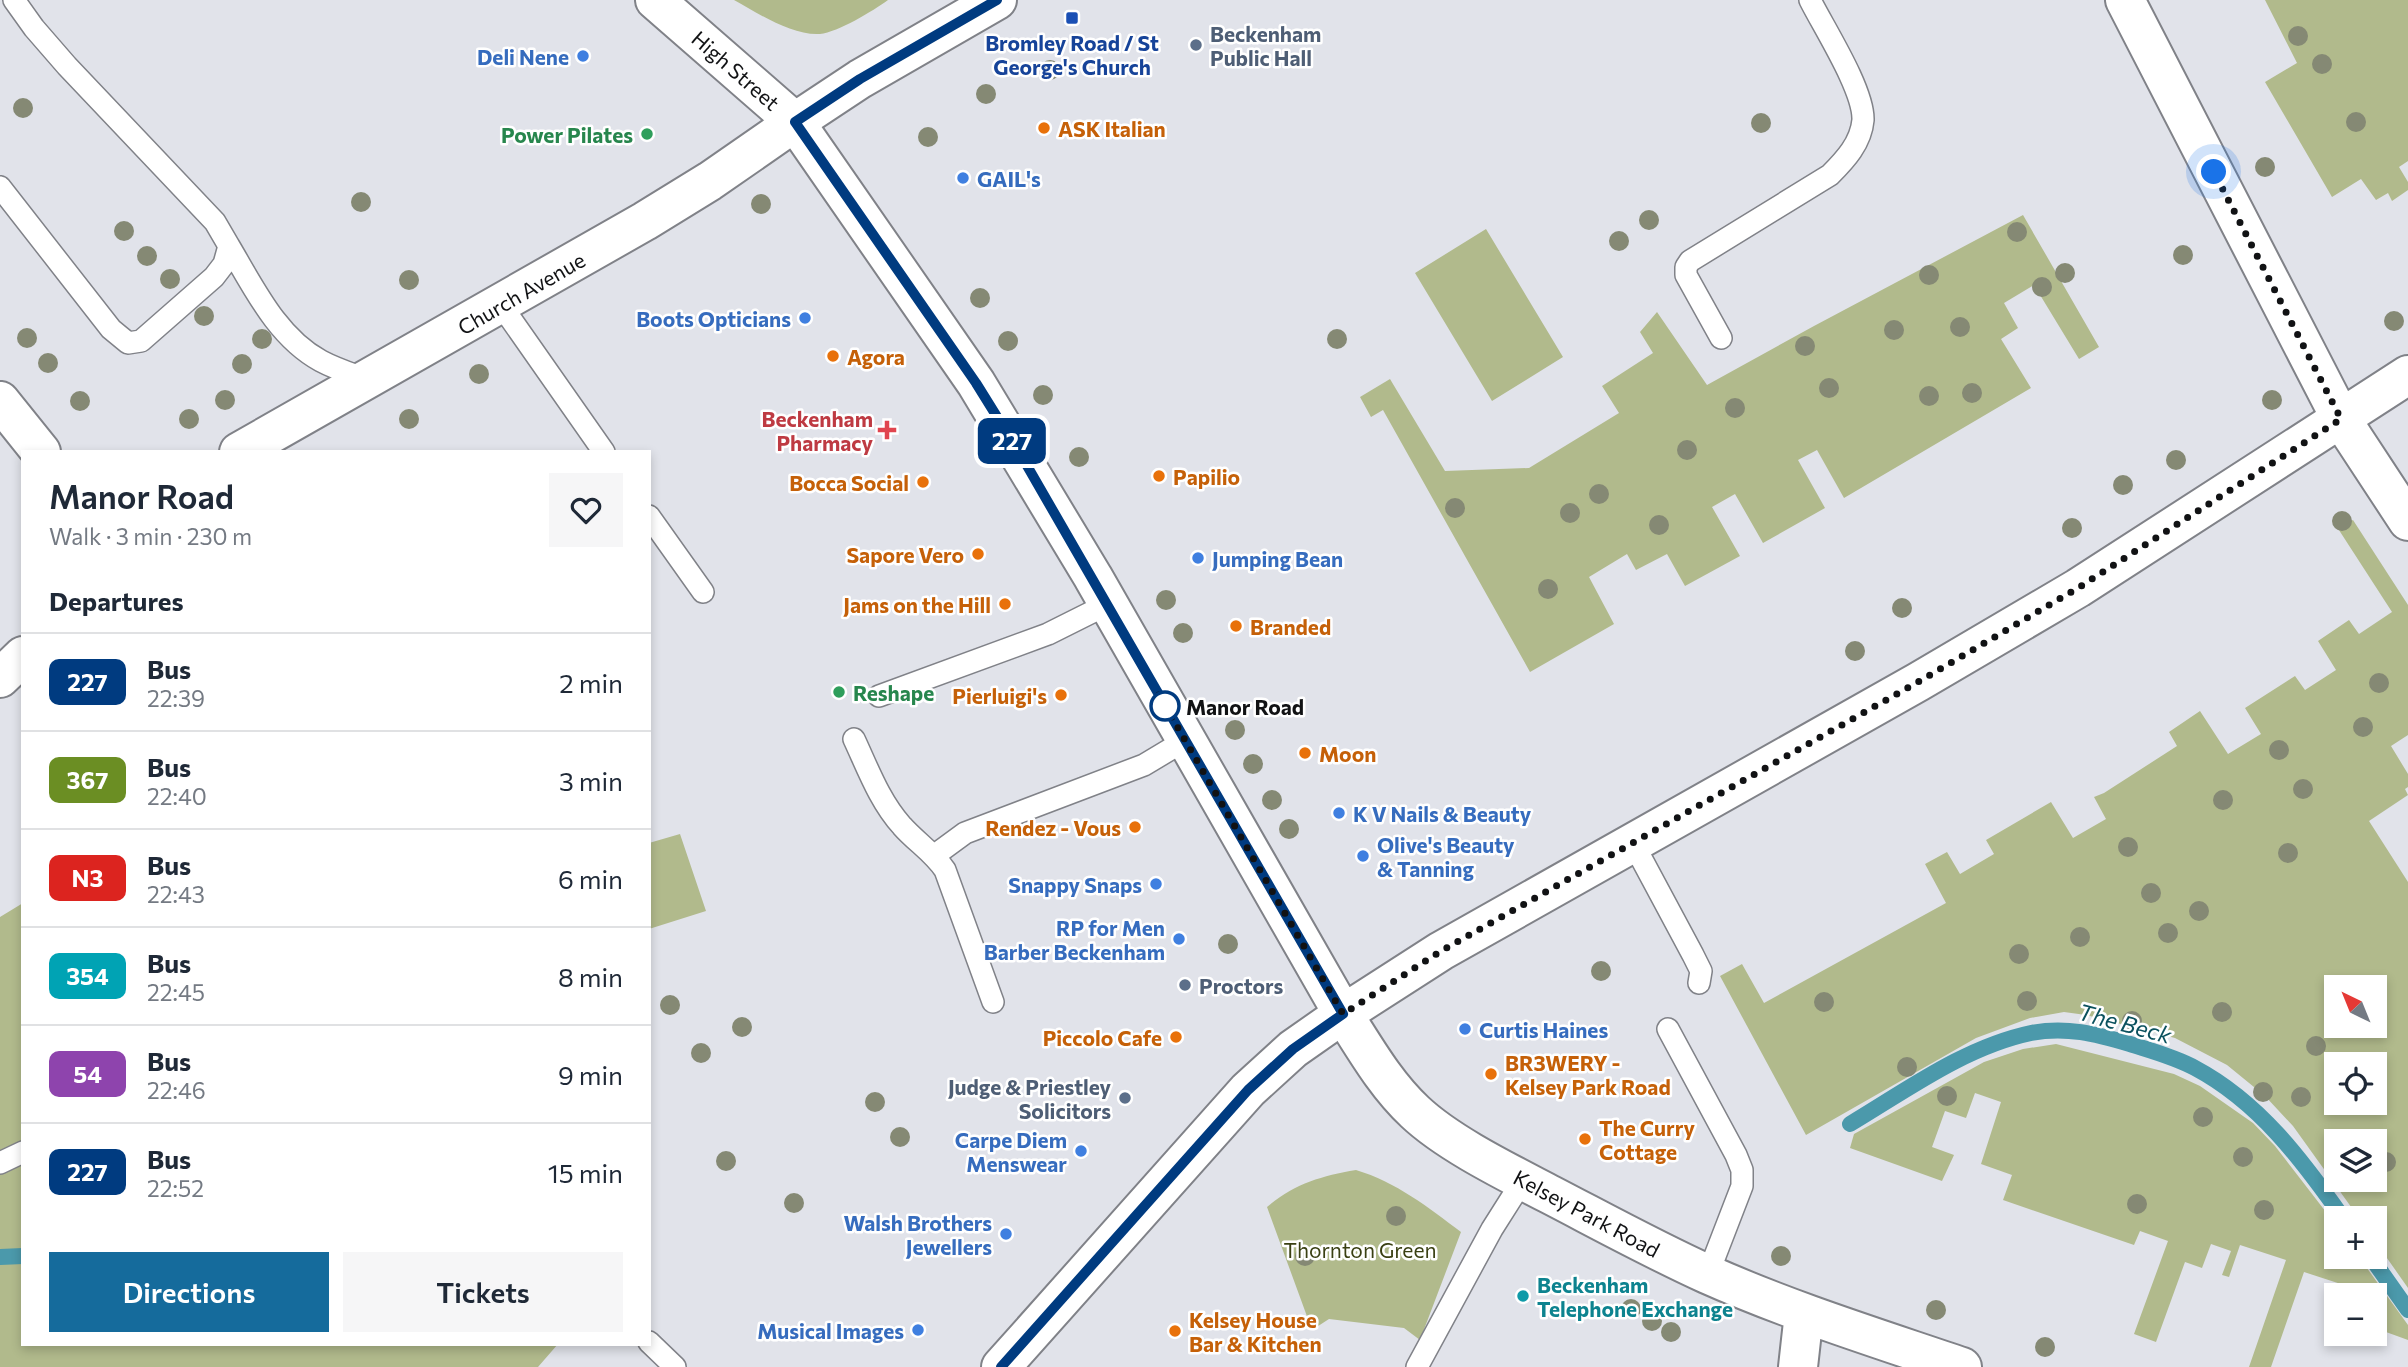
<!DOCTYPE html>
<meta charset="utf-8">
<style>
body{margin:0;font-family:Commissioner,sans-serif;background:#f6f6f7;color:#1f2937;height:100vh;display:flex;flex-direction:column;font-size:26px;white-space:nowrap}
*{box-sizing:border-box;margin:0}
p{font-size:23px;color:#747a83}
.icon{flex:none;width:38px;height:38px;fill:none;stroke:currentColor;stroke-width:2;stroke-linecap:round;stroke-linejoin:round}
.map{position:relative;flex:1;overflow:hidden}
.details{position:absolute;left:21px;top:450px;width:630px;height:896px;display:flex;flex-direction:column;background:#fff;border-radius:0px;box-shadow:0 4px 10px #0003}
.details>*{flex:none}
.badge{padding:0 14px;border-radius:10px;font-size:24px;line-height:46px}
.needle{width:46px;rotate:317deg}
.tools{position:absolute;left:2324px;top:975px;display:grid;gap:14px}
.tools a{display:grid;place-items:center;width:63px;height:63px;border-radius:0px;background:#fff;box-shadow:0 4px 10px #0003;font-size:35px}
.you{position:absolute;width:35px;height:35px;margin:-18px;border:5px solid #fff;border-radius:50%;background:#1a73e8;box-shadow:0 0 0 10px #1a73e833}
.map>.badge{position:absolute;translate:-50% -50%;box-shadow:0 0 0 4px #fff}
h2{padding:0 28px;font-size:26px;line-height:63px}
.round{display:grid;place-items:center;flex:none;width:74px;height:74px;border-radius:0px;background:#f6f6f7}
.overview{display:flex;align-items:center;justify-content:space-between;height:119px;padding:0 28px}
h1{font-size:33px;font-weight:600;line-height:52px}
.button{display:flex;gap:14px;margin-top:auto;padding:14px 28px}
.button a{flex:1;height:80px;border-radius:0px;background:#156b9c;color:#fff;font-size:28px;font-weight:600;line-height:80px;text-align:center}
.button a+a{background:#f6f6f7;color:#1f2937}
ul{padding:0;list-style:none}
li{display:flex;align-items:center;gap:21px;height:98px;padding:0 28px;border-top:2px solid #e0e1e3}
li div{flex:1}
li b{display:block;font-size:26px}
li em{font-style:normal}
li .badge{min-width:77px;font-weight:700;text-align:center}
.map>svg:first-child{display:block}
</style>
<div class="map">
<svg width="2408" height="1367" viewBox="0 0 2408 1367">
<rect width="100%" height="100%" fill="#e1e3ea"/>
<path fill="#b1ba8c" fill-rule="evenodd" d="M734,0H888C873,11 838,32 820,34C793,36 757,13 734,0Z
M2265,0H2408V161L2399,167L2408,182V190L2392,201L2388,193L2376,200L2361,179L2332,197L2265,82L2297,63Z
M2023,215L2099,347L2079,359L2034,285L2004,303L2018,328L2001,339L2031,388L1844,498L1817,450L1798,460L1825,508L1763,543L1735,494L1712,507L1740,556L1685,586L1667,554L1636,570L1627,554L1589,577L1614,624L1530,672L1383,410L1371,417L1360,397L1390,379L1445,471L1529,468L1619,413L1602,386L1653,353L1640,332L1657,312L1707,385L1814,326Z
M1486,229L1563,357L1492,401L1415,273Z
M2353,520L2408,605V735L2391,746L2408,774V787L2405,789L2408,795L2369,821L2408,882V1288L2375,1241V1218H2359L2293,1126L2265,1096L2227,1065L2175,1038L2086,1015L2064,1012L2030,1018L1976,1038L1806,1135L1720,976L1742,964L1764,1003L1946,903L1925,864L1947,852L1960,874L1994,854L1986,840L2051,802L2073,838L2106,819L2094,797L2104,793L2177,746L2169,732L2200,711L2228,754L2261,734L2245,708L2295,676L2305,690L2336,670L2318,641L2349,620L2359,634L2392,612L2337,527ZM2336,987H2375V1026H2336ZM2336,1064H2375V1102H2336ZM2336,1141H2375V1180H2336Z
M680,834L706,911L649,929V843Z
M23,903V1344H558L538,1367H0V917Z
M2056,1044L2174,1074L2200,1086L2253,1123L2275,1146L2336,1225V1256L2359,1257L2408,1325V1340L2375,1328V1295H2347L2350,1287L2304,1272L2271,1367H2249L2286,1260L2240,1245L2229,1277L2222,1275L2231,1251L2211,1244L2202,1268L2185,1262L2156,1342L2134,1334L2168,1241L2140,1231L2134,1245L2003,1200L2012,1175L1981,1164L2001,1102L1975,1093L1966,1118L1945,1111L1932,1147L1954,1155L1942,1181L1850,1148L1854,1134L1984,1062L2023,1049Z
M1356,1170C1396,1182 1428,1207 1461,1232L1420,1340L1404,1328L1329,1319L1312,1330L1267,1207C1294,1184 1321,1176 1356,1170Z"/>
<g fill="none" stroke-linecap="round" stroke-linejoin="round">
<path stroke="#4b99ab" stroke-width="16" d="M1850,1124C1907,1090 1965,1047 2031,1033C2066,1026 2096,1034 2130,1044C2152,1051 2175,1057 2195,1068C2259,1102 2302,1160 2343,1218
M2370,1256L2408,1310
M0,1257L23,1256"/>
<g stroke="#808288" stroke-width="24">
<path id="lane" d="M0,187L111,329L128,343L141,341L214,277L224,264L229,246L215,222L67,66L34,28L14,0
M229,246C254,288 277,337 321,361C336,369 352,374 368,380
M501,305L604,452
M1721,338L1686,275V267L1690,261L1830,175C1845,160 1861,143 1863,120C1864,90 1824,28 1810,0
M649,516L703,592
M879,696L1048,634L1108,604
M854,739C868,769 880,802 902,826C916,842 933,852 945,870L993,1002
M1633,843L1693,955L1701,971L1699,983
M935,855L965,833L1144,765L1184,741
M1668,1029L1736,1155L1742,1170V1186L1708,1274
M0,1163L23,1152
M649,1342L675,1367
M1417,1367L1492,1229L1523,1180"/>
</g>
<g stroke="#808288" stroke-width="42">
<path id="street" d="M2125,0L2341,419L2408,521
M0,401L41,452
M239,452L645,221L710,181L795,122
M0,678L23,656
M1343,1014C1365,1048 1385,1084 1415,1112C1449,1144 1509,1173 1551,1195C1603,1222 1654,1250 1707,1274C1790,1311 1877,1338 1962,1367
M1798,1367L1804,1313"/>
</g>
<g stroke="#808288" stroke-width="42">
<path id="secondary" d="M795,122L860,79L997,0"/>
</g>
<g stroke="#808288" stroke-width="42">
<path id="primary" d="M655,0L795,122L976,383L1093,577L1343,1014
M1001,1367L1248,1090L1293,1049L1343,1014L1441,951L1918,682L2078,588L2408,375"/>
</g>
<use href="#lane" stroke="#fff" stroke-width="21"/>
<use href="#street" stroke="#fff" stroke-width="38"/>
<use href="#secondary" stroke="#fff" stroke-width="38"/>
<use href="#primary" stroke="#fff" stroke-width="38"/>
</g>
<g fill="#858974">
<circle cx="2298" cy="36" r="10"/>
<circle cx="2322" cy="64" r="10"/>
<circle cx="1050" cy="70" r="10"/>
<circle cx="986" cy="94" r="10"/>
<circle cx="23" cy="108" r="10"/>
<circle cx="2356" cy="122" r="10"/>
<circle cx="1761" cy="123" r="10"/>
<circle cx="928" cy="137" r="10"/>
<circle cx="2265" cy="167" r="10"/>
<circle cx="361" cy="202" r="10"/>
<circle cx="761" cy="204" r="10"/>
<circle cx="1649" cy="220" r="10"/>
<circle cx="124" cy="231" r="10"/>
<circle cx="2017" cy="232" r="10"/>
<circle cx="1619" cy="241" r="10"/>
<circle cx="2183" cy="255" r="10"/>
<circle cx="147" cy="256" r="10"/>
<circle cx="2065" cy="273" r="10"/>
<circle cx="1929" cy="275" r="10"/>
<circle cx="170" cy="279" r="10"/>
<circle cx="409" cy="280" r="10"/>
<circle cx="2042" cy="287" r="10"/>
<circle cx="980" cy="298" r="10"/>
<circle cx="204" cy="316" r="10"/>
<circle cx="2394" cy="321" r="10"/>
<circle cx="1960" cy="327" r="10"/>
<circle cx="1894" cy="330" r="10"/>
<circle cx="27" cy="338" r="10"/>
<circle cx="262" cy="339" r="10"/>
<circle cx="1337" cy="339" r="10"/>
<circle cx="1008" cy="341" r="10"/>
<circle cx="1805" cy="346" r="10"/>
<circle cx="48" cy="363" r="10"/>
<circle cx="242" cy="364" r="10"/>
<circle cx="479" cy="374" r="10"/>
<circle cx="1829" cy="388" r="10"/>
<circle cx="1972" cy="393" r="10"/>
<circle cx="1043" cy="395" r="10"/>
<circle cx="1929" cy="396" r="10"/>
<circle cx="225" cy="400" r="10"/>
<circle cx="2272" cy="400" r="10"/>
<circle cx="80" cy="401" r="10"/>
<circle cx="1735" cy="408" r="10"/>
<circle cx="189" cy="419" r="10"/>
<circle cx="409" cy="419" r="10"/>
<circle cx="1687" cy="450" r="10"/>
<circle cx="1079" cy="457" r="10"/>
<circle cx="2176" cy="460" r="10"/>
<circle cx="2123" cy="485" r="10"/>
<circle cx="1599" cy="494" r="10"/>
<circle cx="1455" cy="508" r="10"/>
<circle cx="1570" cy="513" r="10"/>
<circle cx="2342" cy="521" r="10"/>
<circle cx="1659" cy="525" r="10"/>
<circle cx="2072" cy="528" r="10"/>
<circle cx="1548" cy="589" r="10"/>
<circle cx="1166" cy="600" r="10"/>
<circle cx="1902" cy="608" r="10"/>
<circle cx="1183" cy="633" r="10"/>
<circle cx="1855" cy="651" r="10"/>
<circle cx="2379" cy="683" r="10"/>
<circle cx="2363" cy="727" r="10"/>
<circle cx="1235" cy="730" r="10"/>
<circle cx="2279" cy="750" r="10"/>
<circle cx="1253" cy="764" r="10"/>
<circle cx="2303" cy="789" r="10"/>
<circle cx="1272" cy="800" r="10"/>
<circle cx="2223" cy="800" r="10"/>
<circle cx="1289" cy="829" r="10"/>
<circle cx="2128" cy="847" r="10"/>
<circle cx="2288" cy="853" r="10"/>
<circle cx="2151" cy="893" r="10"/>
<circle cx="2199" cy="911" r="10"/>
<circle cx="2168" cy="933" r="10"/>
<circle cx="2080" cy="937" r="10"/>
<circle cx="1228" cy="944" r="10"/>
<circle cx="2019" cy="954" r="10"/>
<circle cx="1601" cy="971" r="10"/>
<circle cx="2027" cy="1001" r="10"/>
<circle cx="1824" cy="1002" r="10"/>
<circle cx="670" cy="1005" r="10"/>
<circle cx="2222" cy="1012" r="10"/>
<circle cx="2132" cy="1021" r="10"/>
<circle cx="742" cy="1027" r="10"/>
<circle cx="2316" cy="1046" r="10"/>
<circle cx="701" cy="1053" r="10"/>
<circle cx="1907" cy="1067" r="10"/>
<circle cx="2263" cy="1092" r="10"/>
<circle cx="1947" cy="1096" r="10"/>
<circle cx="2301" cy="1097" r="10"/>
<circle cx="875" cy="1102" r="10"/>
<circle cx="2203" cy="1117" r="10"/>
<circle cx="900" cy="1137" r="10"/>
<circle cx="2243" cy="1157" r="10"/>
<circle cx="726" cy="1161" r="10"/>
<circle cx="2386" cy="1162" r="10"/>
<circle cx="794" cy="1203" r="10"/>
<circle cx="2137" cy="1204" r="10"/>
<circle cx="2264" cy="1210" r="10"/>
<circle cx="1396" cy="1216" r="10"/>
<circle cx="1305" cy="1256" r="10"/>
<circle cx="1781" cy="1256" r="10"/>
<circle cx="1631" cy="1309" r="10"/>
<circle cx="1936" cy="1310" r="10"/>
<circle cx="1652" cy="1321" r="10"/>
<circle cx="1671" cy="1332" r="10"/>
<circle cx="2045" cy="1347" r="10"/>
</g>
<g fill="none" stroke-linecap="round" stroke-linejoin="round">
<g stroke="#fff" stroke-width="16">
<path id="line" d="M997,0L860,79L795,122L976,383L1022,457L1343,1014L1293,1049L1248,1090L1001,1367"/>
</g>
<use href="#line" stroke="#003b80" stroke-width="10"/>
<path stroke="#111214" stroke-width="7" stroke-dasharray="0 12.6" d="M1165,706L1159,695L1343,1014L1441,951L1918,682L2078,588L2341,419L2214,172"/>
</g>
<rect fill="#1a4fb4" stroke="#fff" stroke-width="2.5" x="1065" y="11" width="14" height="14" rx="3.5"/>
<g fill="#5c6f8a" stroke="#fff" stroke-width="2.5">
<circle cx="1196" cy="45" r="7"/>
<circle cx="1185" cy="985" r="7"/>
<circle cx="1125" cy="1098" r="7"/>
</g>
<g fill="#3f7fe0" stroke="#fff" stroke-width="2.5">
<circle cx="583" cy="56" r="7"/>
<circle cx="963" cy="178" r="7"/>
<circle cx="805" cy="318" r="7"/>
<circle cx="1198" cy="558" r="7"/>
<circle cx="1339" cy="813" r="7"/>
<circle cx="1363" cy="856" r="7"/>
<circle cx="1156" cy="884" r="7"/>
<circle cx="1179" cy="939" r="7"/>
<circle cx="1465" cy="1029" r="7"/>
<circle cx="1081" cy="1151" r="7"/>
<circle cx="1006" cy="1234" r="7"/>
<circle cx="918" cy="1330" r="7"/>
</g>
<g fill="#e8710a" stroke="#fff" stroke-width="2.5">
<circle cx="1044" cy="128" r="7"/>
<circle cx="833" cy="356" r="7"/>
<circle cx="1159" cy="476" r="7"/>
<circle cx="923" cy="482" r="7"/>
<circle cx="978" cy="554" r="7"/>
<circle cx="1005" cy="604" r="7"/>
<circle cx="1236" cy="626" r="7"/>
<circle cx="1061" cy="695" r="7"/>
<circle cx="1305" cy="753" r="7"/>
<circle cx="1135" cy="827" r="7"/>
<circle cx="1176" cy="1037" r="7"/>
<circle cx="1491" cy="1074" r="7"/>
<circle cx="1585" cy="1139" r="7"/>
<circle cx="1175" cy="1331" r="7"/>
</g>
<g fill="#2e9e5b" stroke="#fff" stroke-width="2.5">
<circle cx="647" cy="134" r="7"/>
<circle cx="839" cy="692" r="7"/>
</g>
<path fill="#e0444e" stroke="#fff" stroke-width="2.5" d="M883.5 419.5h7v7h7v7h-7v7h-7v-7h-7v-7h7z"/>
<circle fill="#fff" stroke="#003b80" stroke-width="3.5" cx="1165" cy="706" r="14"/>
<circle fill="#0f9aa8" stroke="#fff" stroke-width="2.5" cx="1523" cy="1296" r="7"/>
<g text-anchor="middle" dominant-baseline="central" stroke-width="5" stroke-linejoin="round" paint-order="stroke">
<g font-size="21" font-weight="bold" fill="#4e5e75" stroke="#fff" text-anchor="start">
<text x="1210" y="33">Beckenham<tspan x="1210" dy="24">Public Hall</tspan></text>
<text x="1199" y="985">Proctors</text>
<text x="1111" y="1086" text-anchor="end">Judge &amp; Priestley<tspan x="1111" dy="24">Solicitors</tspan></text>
</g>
<g font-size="21" font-weight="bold" fill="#164399" stroke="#fff">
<text x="1072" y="42">Bromley Road / St<tspan x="1072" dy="24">George's Church</tspan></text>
</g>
<g font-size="21" font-weight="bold" fill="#366cbe" stroke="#fff" text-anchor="end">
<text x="569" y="56">Deli Nene</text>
<text x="977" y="178" text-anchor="start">GAIL's</text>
<text x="791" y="318">Boots Opticians</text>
<text x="1212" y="558" text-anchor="start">Jumping Bean</text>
<text x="1353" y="813" text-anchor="start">K V Nails &amp; Beauty</text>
<text x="1377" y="844" text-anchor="start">Olive's Beauty<tspan x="1377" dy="24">&amp; Tanning</tspan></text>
<text x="1142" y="884">Snappy Snaps</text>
<text x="1165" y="927">RP for Men<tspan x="1165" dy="24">Barber Beckenham</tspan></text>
<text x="1479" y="1029" text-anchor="start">Curtis Haines</text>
<text x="1067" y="1139">Carpe Diem<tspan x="1067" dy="24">Menswear</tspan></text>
<text x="992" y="1222">Walsh Brothers<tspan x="992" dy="24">Jewellers</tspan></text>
<text x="904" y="1330">Musical Images</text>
</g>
<g font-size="21" fill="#111214" stroke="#fff">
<text transform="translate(736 70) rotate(41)">High Street</text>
<text transform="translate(521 293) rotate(-30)">Church Avenue</text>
<text transform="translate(1587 1213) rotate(28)">Kelsey Park Road</text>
</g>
<g font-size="21" font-weight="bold" fill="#c56008" stroke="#fff" text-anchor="start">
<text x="1058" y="128">ASK Italian</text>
<text x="847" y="356">Agora</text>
<text x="1173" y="476">Papilio</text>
<text x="909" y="482" text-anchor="end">Bocca Social</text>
<text x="964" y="554" text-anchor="end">Sapore Vero</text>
<text x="991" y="604" text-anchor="end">Jams on the Hill</text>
<text x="1250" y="626">Branded</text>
<text x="1047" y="695" text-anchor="end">Pierluigi's</text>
<text x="1319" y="753">Moon</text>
<text x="1121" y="827" text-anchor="end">Rendez - Vous</text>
<text x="1162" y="1037" text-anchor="end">Piccolo Cafe</text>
<text x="1505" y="1062">BR3WERY -<tspan x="1505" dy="24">Kelsey Park Road</tspan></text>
<text x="1599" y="1127">The Curry<tspan x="1599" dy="24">Cottage</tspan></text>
<text x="1189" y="1319">Kelsey House<tspan x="1189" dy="24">Bar &amp; Kitchen</tspan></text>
</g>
<g font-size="21" font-weight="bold" fill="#27864d" stroke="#fff" text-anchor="end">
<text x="633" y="134">Power Pilates</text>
<text x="853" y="692" text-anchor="start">Reshape</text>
</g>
<g font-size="21" font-weight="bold" fill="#be3a42" stroke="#fff" text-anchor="end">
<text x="873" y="418">Beckenham<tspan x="873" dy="24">Pharmacy</tspan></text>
</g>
<g font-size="21" font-weight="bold" fill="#111214" stroke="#fff" text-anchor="start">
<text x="1186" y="706">Manor Road</text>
</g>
<g font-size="21" fill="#3a4013" stroke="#fff">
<text x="1360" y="1249">Thornton Green</text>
</g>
<g font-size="21" font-weight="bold" fill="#0d838f" stroke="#fff" text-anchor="start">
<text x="1537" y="1284">Beckenham<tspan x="1537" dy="24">Telephone Exchange</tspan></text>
</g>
<g font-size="23" font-style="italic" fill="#0b515e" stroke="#fff">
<text transform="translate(2125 1023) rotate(15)">The Beck</text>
</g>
</g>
</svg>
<div class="tools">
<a><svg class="needle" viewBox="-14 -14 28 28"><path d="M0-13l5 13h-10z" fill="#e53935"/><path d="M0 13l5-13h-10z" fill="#747a83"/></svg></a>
<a><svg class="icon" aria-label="locate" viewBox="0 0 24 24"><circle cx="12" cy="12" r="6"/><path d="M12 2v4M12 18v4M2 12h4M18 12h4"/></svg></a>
<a><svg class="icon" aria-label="layers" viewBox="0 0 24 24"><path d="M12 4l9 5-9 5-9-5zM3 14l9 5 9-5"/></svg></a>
<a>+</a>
<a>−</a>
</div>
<div class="you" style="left:2214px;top:172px"></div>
<b class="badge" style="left:1012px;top:441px;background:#003b80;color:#fff">227</b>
<section class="details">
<div class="overview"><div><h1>Manor Road</h1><p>Walk · 3 min · 230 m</p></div><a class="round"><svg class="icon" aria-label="heart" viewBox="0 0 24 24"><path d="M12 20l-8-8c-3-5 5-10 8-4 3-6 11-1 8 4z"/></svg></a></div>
<h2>Departures</h2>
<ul>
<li><span class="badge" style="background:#003b80;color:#fff">227</span><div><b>Bus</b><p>22:39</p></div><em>2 min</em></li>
<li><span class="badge" style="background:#6b8e23;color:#fff">367</span><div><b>Bus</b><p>22:40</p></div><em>3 min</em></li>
<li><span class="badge" style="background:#dc241f;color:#fff">N3</span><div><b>Bus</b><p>22:43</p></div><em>6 min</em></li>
<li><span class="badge" style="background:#00a3b4;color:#fff">354</span><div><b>Bus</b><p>22:45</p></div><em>8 min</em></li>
<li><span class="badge" style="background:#8e44ad;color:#fff">54</span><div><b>Bus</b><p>22:46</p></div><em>9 min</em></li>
<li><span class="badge" style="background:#003b80;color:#fff">227</span><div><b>Bus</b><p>22:52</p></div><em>15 min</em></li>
</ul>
<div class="button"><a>Directions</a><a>Tickets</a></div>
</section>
</div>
